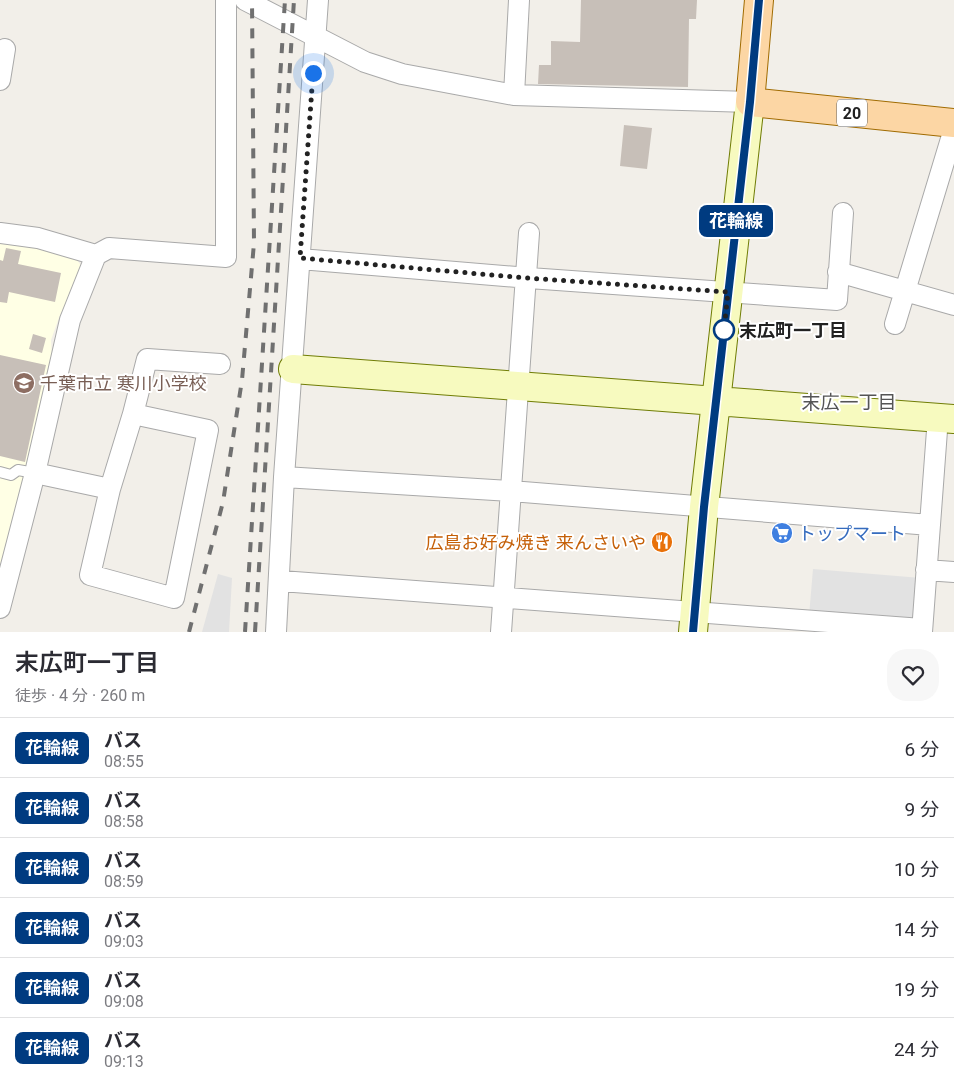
<!DOCTYPE html>
<html lang="ja">
<meta charset="utf-8">
<style>
body{margin:0;font-family:Roboto,"Noto Sans JP",sans-serif;background:#f7f7f7;color:#2b2b33;height:100vh;display:flex;flex-direction:column;font-size:19px;white-space:nowrap}
*{box-sizing:border-box;margin:0}
p{font-size:16px;color:#7c7c81}
.icon{flex:none;width:28px;height:28px;fill:none;stroke:currentColor;stroke-width:2;stroke-linecap:round;stroke-linejoin:round}
.map{position:relative;height:632px;overflow:hidden}
.side{display:flex;flex-direction:column;background:#fff;flex:1}
.side>*{flex:none}
.badge{padding:0 10px;border-radius:8px;font-size:18px;line-height:32px}
.you{position:absolute;width:25px;height:25px;margin:-12px;border:4px solid #fff;border-radius:50%;background:#1a73e8;box-shadow:0 0 0 8px #1a73e833}
.map>.badge{position:absolute;translate:-50% -50%;box-shadow:0 0 0 2px #fff}
.round{display:grid;place-items:center;flex:none;width:52px;height:52px;border-radius:20px;background:#f7f7f7}
.headline{display:flex;align-items:center;justify-content:space-between;height:85px;padding:0 15px}
h1{font-size:24px;font-weight:600;line-height:38px}
ul{padding:0;list-style:none}
li{display:flex;align-items:center;gap:15px;height:60px;padding:0 15px;border-top:1px solid #e1e1e2}
li div{flex:1}
li b{display:block;font-size:19px}
li em{font-style:normal}
li .badge{min-width:55px;font-weight:700;text-align:center}
.map>svg:first-child{display:block}
</style>
<div class="map">
<svg width="954" height="632" viewBox="0 0 954 632">
<rect width="100%" height="100%" fill="#f2efe9"/>
<path fill="#ffffe5" d="M0,240L73,255L83,268L60,315L51,340L52,359L43,408L0,565Z"/>
<path fill="#e2e2e2" d="M813,569L921,578L917,625L809,616Z
M218,574L232,578L229,632H202Z"/>
<path fill="#c7bfb8" d="M581,0H697L696,19H689L688,87L538,84L539,65H551V41L580,42Z
M624,125L652,128L647,169L620,166Z
M6,248L21,251L18,264L61,273L55,302L9,292L7,303L0,302V260L3,261Z
M33,334L46,338L42,353L29,349Z
M0,355L46,365L25,462L0,456Z"/>
<g fill="none" stroke-linecap="round" stroke-linejoin="round">
<g stroke="#a9a9a9" stroke-width="12">
<path id="lane" d="M0,472L11,475L18,470L35,473"/>
</g>
<g stroke="#a9a9a9" stroke-width="22">
<path id="street" d="M245,0L365,62L402,74L514,95L750,102
M0,80L5,49
M514,95L519,0
M0,233L38,238L96,255
M300,259L529,278L837,300L843,213
M838,272L954,305
M895,324L954,129
M133,414L208,430L174,598L90,575L110,489Z
M133,414L147,359L220,364
M35,473L110,489
M284,477L511,491L930,525
M926,570L954,572
M281,581L922,629
M0,608L35,473L70,320L96,255L109,248L226,257V0
M276,632L284,477L318,0
M501,632L529,233
M922,632L938,417"/>
</g>
<g stroke="#707d05" stroke-width="30">
<path id="secondary" d="M293,369L954,419
M693,632L704,507L750,102"/>
</g>
<g stroke="#a06b00" stroke-width="30">
<path id="primary" d="M759,0L750,102L954,123"/>
</g>
<use href="#lane" stroke="#fff" stroke-width="10"/>
<use href="#street" stroke="#fff" stroke-width="20"/>
<use href="#secondary" stroke="#f7fabf" stroke-width="28"/>
<use href="#primary" stroke="#fcd6a4" stroke-width="28"/>
<path stroke="#707070" stroke-width="4" stroke-dasharray="10 10" stroke-linecap="butt" d="M189,632L223,502L242,380L254,243L252,0
M245,632L285,0
M255,632L294,0"/>
</g>
<g fill="none" stroke-linecap="round" stroke-linejoin="round">
<g stroke="#fff" stroke-width="11">
<path id="line" d="M693,632L704,507L750,102L759,0"/>
</g>
<use href="#line" stroke="#003b80" stroke-width="8"/>
<path stroke="#222" stroke-width="5" stroke-dasharray="0 9" d="M313,73L300,258L526,278L728,292L724,330"/>
</g>
<defs>
<g id="school-disc" transform="scale(1.125)"><circle r="9.5" fill="#8d6e63" stroke="#fff"/><path d="M0-5L7-2L0 1L-7-2ZM-4 1L0 2.5L4 1V4Q0 6-4 4Z" fill="#fff"/></g>
<g id="supermarket-disc" transform="scale(1.125)"><circle r="9.5" fill="#3f7fe0" stroke="#fff"/><path d="M-6-5.5h2.5l.6 2H6L4.5 2H-2.5L-4.4-4H-6ZM-1.5 3.2a1.3 1.3 0 1 0 .1 0ZM3 3.2a1.3 1.3 0 1 0 .1 0Z" fill="#fff"/></g>
<g id="restaurant-disc" transform="scale(1.125)"><circle r="9.5" fill="#e8710a" stroke="#fff"/><path d="M-5-6h1v4h1v-4h1v4h1v-4h1v5L-1.5 .5V6h-2V.5L-5-1ZM5-6V6H3V1.5H1.5Q1.5-4 5-6Z" fill="#fff"/></g>
</defs>
<g fill-rule="evenodd">
<use href="#school-disc" x="24" y="383"/>
<use href="#supermarket-disc" x="782" y="533"/>
<use href="#restaurant-disc" x="662" y="542"/>
</g>
<circle fill="#fff" stroke="#003b80" stroke-width="2.5" cx="724" cy="330" r="10"/>
<g text-anchor="middle" dominant-baseline="central" stroke-width="4" stroke-linejoin="round" paint-order="stroke">
<rect fill="#fff" stroke="#646464" stroke-width="1" x="837" y="99.5" width="30" height="27" rx="4"/>
<g font-size="16" font-weight="bold" fill="#222">
<text x="852" y="113">20</text>
</g>
<g font-size="18" font-weight="bold" fill="#222" stroke="#fff" text-anchor="start">
<text x="739" y="330">末広町一丁目</text>
</g>
<g font-size="18" fill="#785e54" stroke="#fff" text-anchor="start">
<text x="40" y="383">千葉市立 寒川小学校</text>
</g>
<g font-size="18" fill="#366cbe" stroke="#fff" text-anchor="start">
<text x="798" y="533">トップマート</text>
</g>
<g font-size="18" fill="#c56008" stroke="#fff" text-anchor="end">
<text x="646" y="542">広島お好み焼き 来んさいや</text>
</g>
<g font-size="19" fill="#555" stroke="#fff">
<text x="849" y="402">末広一丁目</text>
</g>
</g>
</svg>
<div class="you" style="left:313px;top:73px"></div>
<b class="badge" style="left:736px;top:221px;background:#003b80;color:#fff">花輪線</b>
</div>
<section class="side">
<div class="headline"><div><h1>末広町一丁目</h1><p>徒歩 · 4 分 · 260 m</p></div><a class="round"><svg class="icon" aria-label="heart" viewBox="0 0 24 24"><path d="M12 20l-8-8c-3-5 5-10 8-4 3-6 11-1 8 4z"/></svg></a></div>
<ul>
<li><span class="badge" style="background:#003b80;color:#fff">花輪線</span><div><b>バス</b><p>08:55</p></div><em>6 分</em></li>
<li><span class="badge" style="background:#003b80;color:#fff">花輪線</span><div><b>バス</b><p>08:58</p></div><em>9 分</em></li>
<li><span class="badge" style="background:#003b80;color:#fff">花輪線</span><div><b>バス</b><p>08:59</p></div><em>10 分</em></li>
<li><span class="badge" style="background:#003b80;color:#fff">花輪線</span><div><b>バス</b><p>09:03</p></div><em>14 分</em></li>
<li><span class="badge" style="background:#003b80;color:#fff">花輪線</span><div><b>バス</b><p>09:08</p></div><em>19 分</em></li>
<li><span class="badge" style="background:#003b80;color:#fff">花輪線</span><div><b>バス</b><p>09:13</p></div><em>24 分</em></li>
</ul>
</section>
